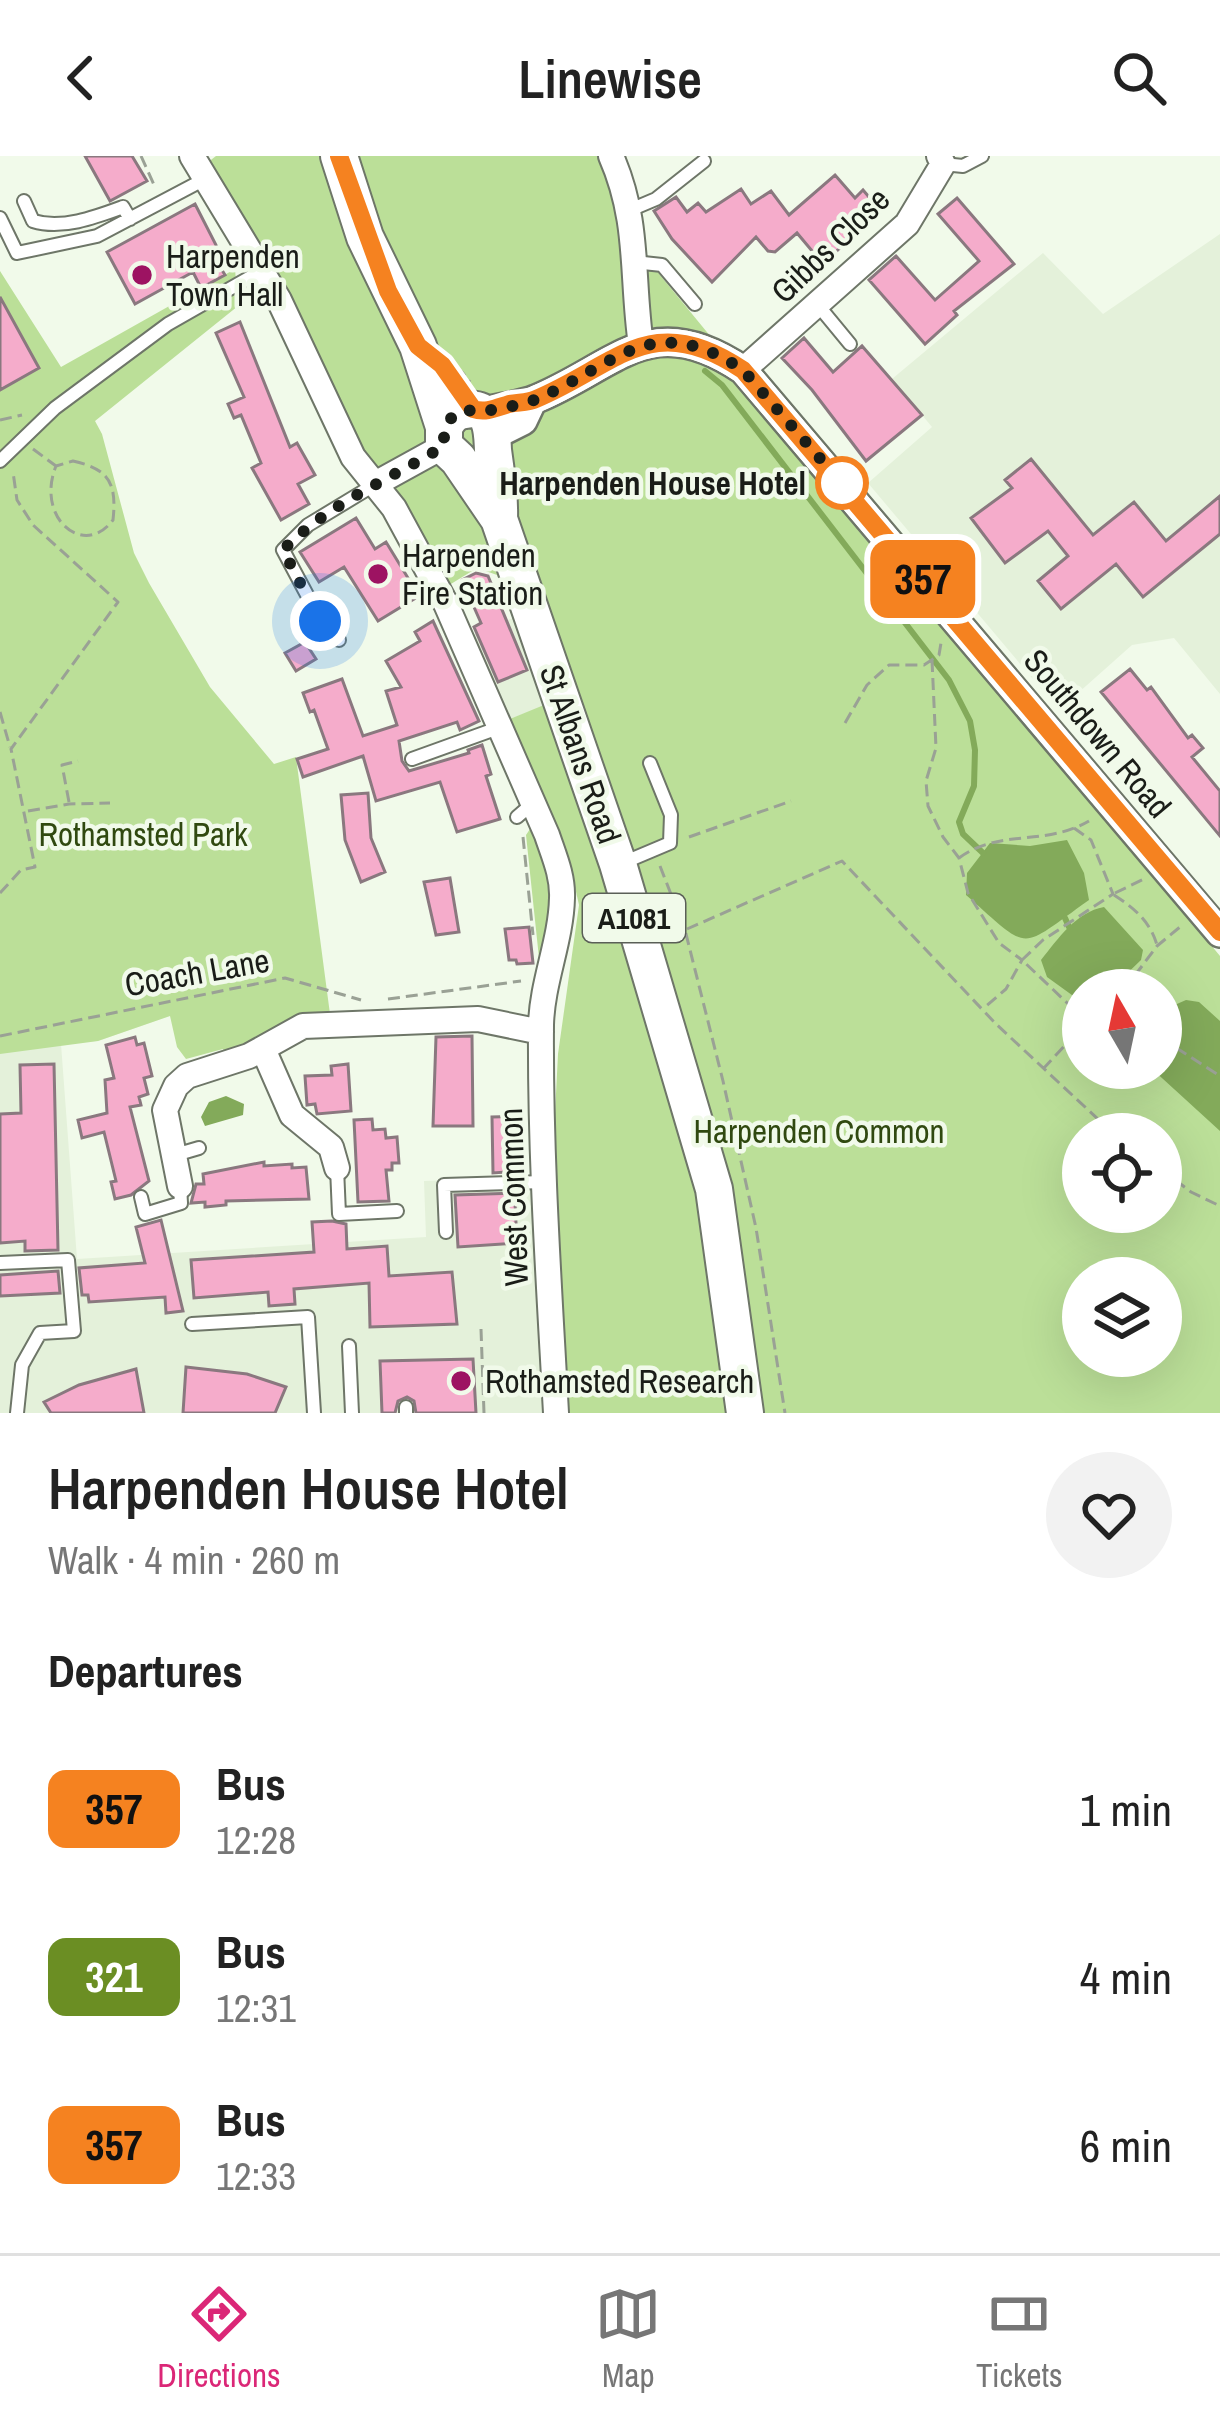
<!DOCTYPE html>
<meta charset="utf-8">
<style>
body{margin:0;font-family:"Archivo Narrow",sans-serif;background:#f2f2f2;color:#222;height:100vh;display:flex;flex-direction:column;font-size:45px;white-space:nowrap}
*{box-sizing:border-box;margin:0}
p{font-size:39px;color:#767676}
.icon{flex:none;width:66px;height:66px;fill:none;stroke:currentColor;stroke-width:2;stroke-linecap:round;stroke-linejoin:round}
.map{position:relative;height:1257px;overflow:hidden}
.sheet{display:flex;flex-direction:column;background:#fff;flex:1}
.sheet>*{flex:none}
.badge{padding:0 24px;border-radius:18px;font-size:42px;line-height:78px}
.needle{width:78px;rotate:351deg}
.fabs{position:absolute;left:1062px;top:813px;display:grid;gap:24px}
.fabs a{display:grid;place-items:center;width:120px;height:120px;border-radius:50%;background:#fff;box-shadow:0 12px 48px #0002;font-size:60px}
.you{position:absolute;width:60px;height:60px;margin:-30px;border:9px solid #fff;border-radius:50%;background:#1a73e8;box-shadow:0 0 0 18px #1a73e833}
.map>.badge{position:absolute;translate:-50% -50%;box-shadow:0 0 0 6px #fff}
h2{padding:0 48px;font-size:45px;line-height:108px}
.round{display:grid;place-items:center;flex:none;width:126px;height:126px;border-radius:63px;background:#f2f2f2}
.overview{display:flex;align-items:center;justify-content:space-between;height:204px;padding:0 48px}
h1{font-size:57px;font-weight:600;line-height:90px}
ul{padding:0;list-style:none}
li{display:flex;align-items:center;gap:36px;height:168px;padding:0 48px}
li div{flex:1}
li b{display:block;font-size:45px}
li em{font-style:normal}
li .badge{min-width:132px;font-weight:700;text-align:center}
header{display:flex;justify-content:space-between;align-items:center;height:156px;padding:0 48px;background:#fff;font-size:54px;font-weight:600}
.tabs{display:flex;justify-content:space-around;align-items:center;height:168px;border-top:3px solid #e0e0e0;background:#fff;font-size:33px;color:#767676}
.tabs a{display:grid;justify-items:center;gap:6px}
.tabs .selected{color:#db2777}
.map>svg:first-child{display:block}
</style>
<header><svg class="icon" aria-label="back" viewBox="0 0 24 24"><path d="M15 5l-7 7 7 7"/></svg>Linewise<svg class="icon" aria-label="search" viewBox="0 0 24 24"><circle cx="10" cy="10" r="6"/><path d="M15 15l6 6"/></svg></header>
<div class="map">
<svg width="1220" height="1257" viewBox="0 0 1220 1257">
<rect width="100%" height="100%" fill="#f1faea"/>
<path fill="#e4f1da" d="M1220,78V538L1174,482L1132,489L1059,554L868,327L932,271L892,223L1043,97L1103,158Z
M513,462L544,550L505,565L468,481Z
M323,822L327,842L181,856L98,885L61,888L77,1103L426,1081L424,1025L531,1021L551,1257H0V858Z"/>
<path fill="#bbdf98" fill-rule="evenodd" d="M216,0H603L642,92L660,119L1220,800V1257H564L549,1077L558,898L579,749L572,718L505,565L544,549L497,419L477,412L446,431L365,301L207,7ZM1083,834H1161V912H1083ZM1083,978H1161V1056H1083ZM1083,1122H1161V1200H1083Z
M235,113L238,150L95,265L102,278L134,397L149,427L210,531L274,608L296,601L330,858L226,899L223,893L186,903L177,891L170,860L98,885L0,898V115L61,211Z
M532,670L555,740L539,802L526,679Z"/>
<path fill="#83aa5a" d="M1067,684L1084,717L1089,744C1017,795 1032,797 966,739L967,717L990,687L1030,690Z
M1104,751L1143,794L1141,804L1110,834H1083V847L1047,821L1041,804C1058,783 1076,756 1104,751Z
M1186,844L1199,846L1220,865V975L1151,912H1161V855Z
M226,940L244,948L243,959L205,970L201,961L209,946Z"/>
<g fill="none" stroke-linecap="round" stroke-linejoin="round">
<path stroke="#83aa5a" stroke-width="6" d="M705,215L722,229L949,524L970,565L975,594L974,630L959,666L963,678L983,697
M1065,762L1069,771"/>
</g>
<path fill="#f5accb" stroke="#8a787f" stroke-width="3" d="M85,0H132L147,25L110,45Z
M835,19L855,42L863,34L880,54L823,108L797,77L775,96L768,95L756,81L712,126L672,83L654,55L676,41L687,56L698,47L706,56L741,33L751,48L771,35L789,59Z
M957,42L1014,108L954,155L957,159L925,188L869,124L896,100L935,144L979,105L938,58Z
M195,48L216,89L221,103L217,106L225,119L201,132L193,116L135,148L107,96Z
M0,141L39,212L0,234Z
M240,166L290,291L297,287L315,319L298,328L309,348L281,364L252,312L261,307L241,259L234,262L228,248L244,241L216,177Z
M804,182L833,216L862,190L922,259L866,305L812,234L782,202Z
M1031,303L1093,379L1134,346L1166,385L1220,340V378L1143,441L1116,408L1061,453L1038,425L1068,400L1048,375L1005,407L971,362L1012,332L1005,324Z
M356,362L375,393L386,386L419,440L378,465L344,411L319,426L300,396Z
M476,417L488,420L527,514L498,526L474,471L481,467L462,424Z
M433,465L479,565L460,574L457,566L399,585L402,605L409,615L469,597L468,594L482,589L491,618L486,620L500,663L457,676L440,626L376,645L363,600L303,621L297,603L328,593L314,554L310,556L303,537L342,523L363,580L397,569L386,535L401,531L386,505L420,485L415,476Z
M305,486L316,503L296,515L285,497Z
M1130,513L1147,534L1151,531L1188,582L1192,579L1203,592L1192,601L1220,635V680L1101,536Z
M368,637L371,682L385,716L361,726L345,684L341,639Z
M450,722L459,776L436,779L424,726Z
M529,771L533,807L517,808L516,804H509L505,773Z
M472,880L473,970H433L436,881Z
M135,881L137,889L144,887L152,920L144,922L148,938L139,941L141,949L130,951L149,1025L131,1039L115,1043L111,1026L116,1025L104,976L82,982L78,964L107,957L105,924L114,922L106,889Z
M54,908L58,1094L25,1095V1085L0,1087V958L21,957L20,909Z
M348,908L351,955L317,958L315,948L307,949L305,920L332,919L331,910Z
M522,960L523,1015L493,1017L492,961Z
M372,963L373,974L385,973L386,982L397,981L399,1007H392V1014H386L389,1045L358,1046L354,964Z
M264,1006V1010L292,1008V1012L306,1011L309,1043L226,1045V1049L205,1051V1046L191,1047L196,1028H204L203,1018Z
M522,1037L523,1047H515L517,1087L458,1091L455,1039Z
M161,1064L183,1155L166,1157L165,1141L89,1146L88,1139H82L79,1112L145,1107L136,1071Z
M332,1065L346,1068L347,1093L387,1090L389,1120L452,1116L457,1168L370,1171L369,1127L294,1133L295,1148L269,1150L268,1136L194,1142L191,1104L314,1096L312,1066Z
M58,1115L60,1137L0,1140V1119Z
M473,1203L476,1257H416L414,1245L407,1241L398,1245L395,1257H382L380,1205Z
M186,1211L247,1218L286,1231L275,1257H183Z
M136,1213L144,1257H51L44,1246L79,1229Z"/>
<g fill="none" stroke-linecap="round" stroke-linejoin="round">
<g stroke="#6e7668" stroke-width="16">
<path id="service" d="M943,8L963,10L982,0
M24,45L33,65C62,74 96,61 123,51L130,63
M630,54L656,43L704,5
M0,62L17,97L97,80L205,23
M634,106L662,109L695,148
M817,148L850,188
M0,305L55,252L168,168L261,115
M339,484L321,465L283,394L308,369L374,329
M412,603L498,572
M517,661L532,648
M625,706L670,687L671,659L650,607
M175,999L199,992
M337,1012L339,1058L397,1055
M141,1041L145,1058L181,1047L180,1030
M446,1076L444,1029L544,1026
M0,1107L68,1104L74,1175L40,1177L22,1209L17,1257
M192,1168L308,1161L314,1257
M349,1190L352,1257
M406,1251V1257"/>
</g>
<g stroke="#6e7668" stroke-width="28">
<path id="minor" d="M192,0L279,144L353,301L394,352L446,448L547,679C554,700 563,720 562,742C561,785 542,826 541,869C540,999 549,1128 556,1257
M611,0C640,66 631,120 641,189
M743,214L907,68L943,8L939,0
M375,328L444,290
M263,893L292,959L331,991L337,1012
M180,1030L165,954L176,930L187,920L249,900L303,870L478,863L541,876"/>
</g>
<g stroke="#6e7668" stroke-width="32">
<path id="tertiary" d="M481,256C499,251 520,250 536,243C617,210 650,151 743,214L1220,777
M495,279L523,265L532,246"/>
</g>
<g stroke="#6e7668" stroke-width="40">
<path id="primary" d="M339,0L365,81L418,190L444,271V290L458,303L499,363L618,708L714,1033L745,1257
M444,271C449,262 454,255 465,254C493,249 492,276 493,294C496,318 500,338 499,362"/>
</g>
<path stroke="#9aa195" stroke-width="3" stroke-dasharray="12 6" stroke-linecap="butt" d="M141,0L155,31
M456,220L462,216L470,226
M0,264L22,259
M33,293L56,310
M73,305C109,313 117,327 113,364C84,403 35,362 56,310Z
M932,504L936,592L926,625L928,650L943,681L959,702L968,737L999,787L1022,804L1006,833L984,852
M0,556L10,591
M845,567L867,529L889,509H924L939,499L941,487
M69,646L62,609L78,605
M28,655L69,648L110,647
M1074,672L1091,684L1113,738L1043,784L1022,804L1083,862
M523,681L533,779
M689,681L791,645
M959,702C1000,672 1044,691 1089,665
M660,710L685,774L723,925L756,1072L785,1257
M0,737L21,714L35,711L11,593L118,446L33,369L17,344L13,316
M1115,737L1144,723
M1114,739C1134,752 1150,765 1157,789
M687,773L842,705L996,868L1114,978
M1124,834L1157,790L1180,771
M388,843L521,825
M0,880L285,822L361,844
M1161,882L1220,920
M1043,913L1083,870
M1161,1013L1191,1036L1220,1050
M481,1173L484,1257"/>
<use href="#service" stroke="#fff" stroke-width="12"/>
<use href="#minor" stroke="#fff" stroke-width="24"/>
<use href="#tertiary" stroke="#fff" stroke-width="27"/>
<use href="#primary" stroke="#fff" stroke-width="36"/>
</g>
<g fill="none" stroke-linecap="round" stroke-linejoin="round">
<g stroke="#fff" stroke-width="27">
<path id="line" d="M339,0L388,135L418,190L442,209L473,253C486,257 496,252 509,248C518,246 528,247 536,243C617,209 651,152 743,214L1220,776"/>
</g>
<use href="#line" stroke="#f58220" stroke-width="18"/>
<path stroke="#1a1d18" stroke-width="12" stroke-dasharray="0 21.6" d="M320,465L283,394C329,347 389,324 444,290V272L455,257C467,253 471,255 482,255C492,255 528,247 537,243C617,208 652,153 743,214L844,330L842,327"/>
</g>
<g fill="#9d1362" stroke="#f1faea" stroke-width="4.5">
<circle cx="142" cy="119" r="12"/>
<circle cx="378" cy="418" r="12"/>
<circle cx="461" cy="1225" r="12"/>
</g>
<circle fill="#fff" stroke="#f58220" stroke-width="6" cx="842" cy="327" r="24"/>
<g text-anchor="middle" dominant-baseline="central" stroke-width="9" stroke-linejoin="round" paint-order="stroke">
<rect fill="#f1faea" stroke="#5a5f57" stroke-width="3" x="583" y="738" width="102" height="48" rx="9"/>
<g font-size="30" font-weight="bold" fill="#1a1d18">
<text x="634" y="762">A1081</text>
</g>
<g font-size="33" fill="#1a1d18" stroke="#f1faea">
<text transform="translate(830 89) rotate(-44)">Gibbs Close</text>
<text transform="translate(1098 577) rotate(50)">Southdown Road</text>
<text transform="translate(581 598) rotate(71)">St Albans Road</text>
<text transform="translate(197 816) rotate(-10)">Coach Lane</text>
<text transform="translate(513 1041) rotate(-92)">West Common</text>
</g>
<g font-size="33" fill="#1a1d18" stroke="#f1faea" text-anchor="start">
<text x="166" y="100">Harpenden<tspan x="166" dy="38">Town Hall</tspan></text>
<text x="402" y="399">Harpenden<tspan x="402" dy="38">Fire Station</tspan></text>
<text x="485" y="1225">Rothamsted Research</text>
</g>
<g font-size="33" font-weight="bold" fill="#1a1d18" stroke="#f1faea" text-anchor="end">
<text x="806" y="327">Harpenden House Hotel</text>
</g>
<g font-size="33" fill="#304910" stroke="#f1faea">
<text x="143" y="678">Rothamsted Park</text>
<text x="819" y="975">Harpenden Common</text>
</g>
</g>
</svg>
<div class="fabs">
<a><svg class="needle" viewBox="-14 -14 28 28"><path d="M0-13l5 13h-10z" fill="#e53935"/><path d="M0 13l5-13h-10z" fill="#767676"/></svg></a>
<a><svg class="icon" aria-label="locate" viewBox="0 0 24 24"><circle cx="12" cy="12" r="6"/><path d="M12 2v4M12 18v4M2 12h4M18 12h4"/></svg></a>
<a><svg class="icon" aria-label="layers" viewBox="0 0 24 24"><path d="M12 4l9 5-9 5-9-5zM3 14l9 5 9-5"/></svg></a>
</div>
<div class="you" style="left:320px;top:465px"></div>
<b class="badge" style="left:923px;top:423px;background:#f58220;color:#111">357</b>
</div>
<section class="sheet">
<div class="overview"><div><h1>Harpenden House Hotel</h1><p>Walk · 4 min · 260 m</p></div><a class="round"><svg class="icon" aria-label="heart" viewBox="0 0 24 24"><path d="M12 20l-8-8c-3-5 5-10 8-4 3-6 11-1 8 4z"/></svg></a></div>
<h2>Departures</h2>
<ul>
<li><span class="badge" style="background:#f58220;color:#111">357</span><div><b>Bus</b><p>12:28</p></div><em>1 min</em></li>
<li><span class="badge" style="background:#6b8e23;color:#fff">321</span><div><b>Bus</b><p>12:31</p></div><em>4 min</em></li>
<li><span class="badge" style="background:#f58220;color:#111">357</span><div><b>Bus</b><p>12:33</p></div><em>6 min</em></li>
</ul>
</section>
<nav class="tabs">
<a class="selected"><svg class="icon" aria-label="directions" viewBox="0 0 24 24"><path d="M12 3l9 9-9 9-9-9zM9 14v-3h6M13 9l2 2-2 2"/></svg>Directions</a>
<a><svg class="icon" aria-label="map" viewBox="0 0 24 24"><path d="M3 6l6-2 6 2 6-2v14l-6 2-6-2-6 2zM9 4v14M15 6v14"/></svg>Map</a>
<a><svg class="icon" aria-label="tickets" viewBox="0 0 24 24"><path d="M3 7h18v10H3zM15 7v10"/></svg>Tickets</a>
</nav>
